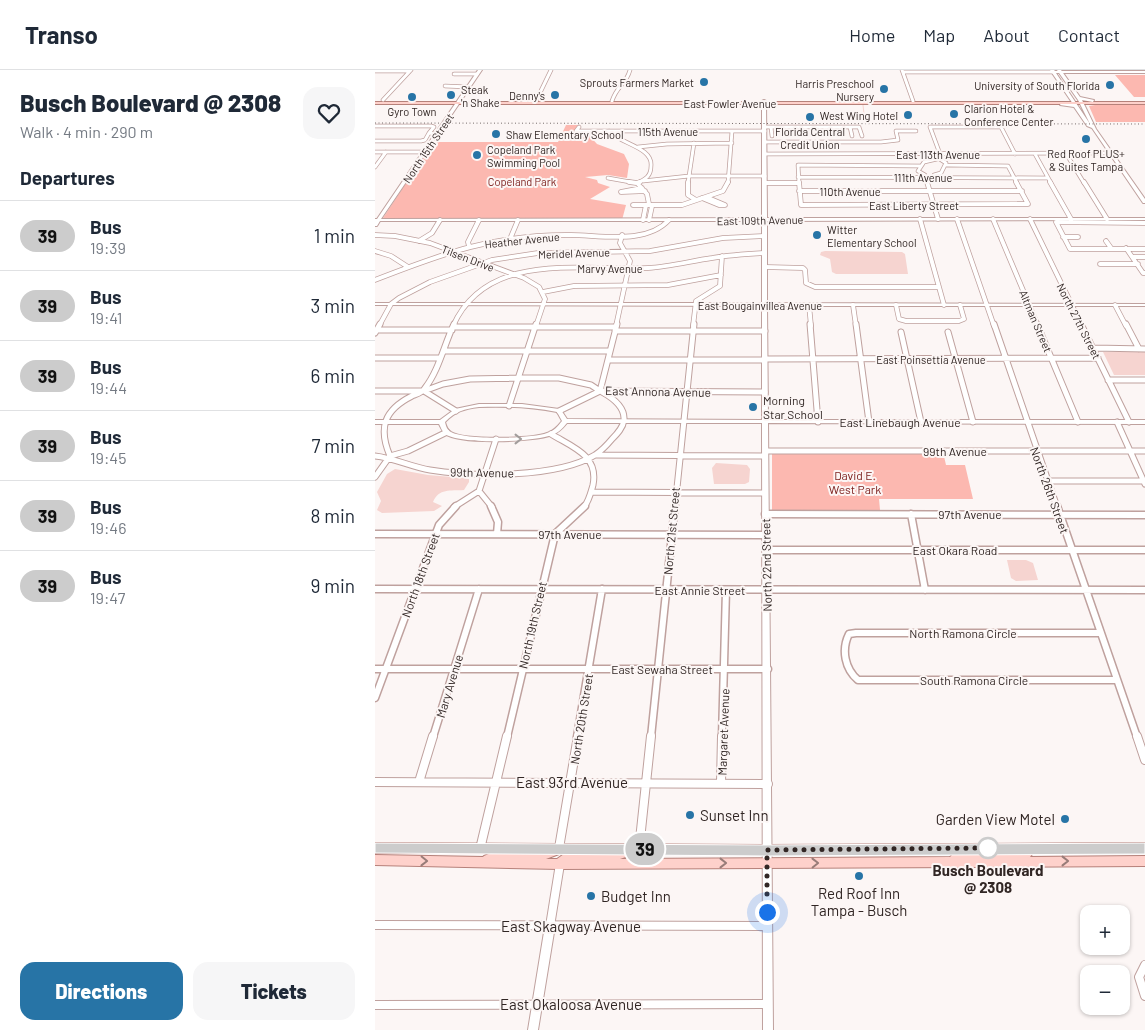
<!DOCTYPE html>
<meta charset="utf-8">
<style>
body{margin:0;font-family:Barlow,sans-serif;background:#f6f6f7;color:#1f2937;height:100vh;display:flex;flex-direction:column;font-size:19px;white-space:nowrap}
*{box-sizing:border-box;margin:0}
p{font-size:16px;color:#747a83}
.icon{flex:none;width:28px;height:28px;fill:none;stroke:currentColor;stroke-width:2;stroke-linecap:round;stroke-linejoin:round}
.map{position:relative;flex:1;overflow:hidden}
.side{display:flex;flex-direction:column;background:#fff;width:375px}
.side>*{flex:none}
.badge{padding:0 10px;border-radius:16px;font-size:18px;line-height:32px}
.tools{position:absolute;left:705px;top:835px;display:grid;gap:10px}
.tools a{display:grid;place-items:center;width:50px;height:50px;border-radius:10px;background:#fff;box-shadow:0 1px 4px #0004;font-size:25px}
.you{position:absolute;width:25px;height:25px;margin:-12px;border:4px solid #fff;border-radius:50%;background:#1a73e8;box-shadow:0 0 0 8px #1a73e833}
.map>.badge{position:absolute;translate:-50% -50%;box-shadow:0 0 0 2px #fff}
h2{padding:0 20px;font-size:19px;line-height:45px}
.round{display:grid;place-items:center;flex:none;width:52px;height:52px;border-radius:15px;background:#f6f6f7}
.head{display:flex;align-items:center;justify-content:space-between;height:85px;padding:0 20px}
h1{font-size:24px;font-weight:800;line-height:38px}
.cta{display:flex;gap:10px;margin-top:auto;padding:10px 20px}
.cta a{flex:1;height:58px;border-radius:15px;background:#2774a6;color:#fff;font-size:20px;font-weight:800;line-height:58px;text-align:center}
.cta a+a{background:#f6f6f7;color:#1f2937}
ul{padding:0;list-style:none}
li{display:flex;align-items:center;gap:15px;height:70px;padding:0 20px;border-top:1px solid #e0e1e3}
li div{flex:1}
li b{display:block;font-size:19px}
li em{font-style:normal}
li .badge{min-width:55px;font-weight:700;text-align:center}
header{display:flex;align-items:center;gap:30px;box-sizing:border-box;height:70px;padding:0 25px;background:#fff;border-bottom:1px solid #e0e1e3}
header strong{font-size:24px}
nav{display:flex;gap:28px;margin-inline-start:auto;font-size:18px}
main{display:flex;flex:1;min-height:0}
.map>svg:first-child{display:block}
</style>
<header>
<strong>Transo</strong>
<nav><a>Home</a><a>Map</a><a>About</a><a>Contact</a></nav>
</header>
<main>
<section class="side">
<div class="head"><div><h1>Busch Boulevard @ 2308</h1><p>Walk · 4 min · 290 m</p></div><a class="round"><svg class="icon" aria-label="heart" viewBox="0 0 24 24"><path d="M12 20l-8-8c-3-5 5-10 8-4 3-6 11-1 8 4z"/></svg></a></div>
<h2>Departures</h2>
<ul>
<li><span class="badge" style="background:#ccc;color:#111">39</span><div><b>Bus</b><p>19:39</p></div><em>1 min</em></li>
<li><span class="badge" style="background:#ccc;color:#111">39</span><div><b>Bus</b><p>19:41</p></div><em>3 min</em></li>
<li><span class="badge" style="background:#ccc;color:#111">39</span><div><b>Bus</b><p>19:44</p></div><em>6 min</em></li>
<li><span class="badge" style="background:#ccc;color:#111">39</span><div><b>Bus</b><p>19:45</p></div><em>7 min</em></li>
<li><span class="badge" style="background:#ccc;color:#111">39</span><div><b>Bus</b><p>19:46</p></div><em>8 min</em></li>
<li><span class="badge" style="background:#ccc;color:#111">39</span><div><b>Bus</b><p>19:47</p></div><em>9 min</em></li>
</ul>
<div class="cta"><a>Directions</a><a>Tickets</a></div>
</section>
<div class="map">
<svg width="770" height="960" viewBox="0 0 770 960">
<rect width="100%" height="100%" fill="#fcf6f5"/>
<path fill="#fcb8b0" d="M740,5H770V27H759Z
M720,35H770V52H721L714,36Z
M191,55H203L201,60L195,63H212L222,74L249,84L254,94L252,108L233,105L210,107L222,110L223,113L235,117L215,129L251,135L247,150L8,148L58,72H183Z
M397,381L568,382L571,395H590L598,429H504L505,440H397Z"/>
<path fill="#f6d4d0" d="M450,181L527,182L530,184L533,204H461L457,202L455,189L445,185L446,182Z
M728,282H770V305H739Z
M341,393L372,395L375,399L374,412L370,414H339L337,398Z
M20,399L53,405L89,408L94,409V412L89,420C75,421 64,418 58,432L67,436L59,441L7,443L2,440L6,431L2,422L12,404Z
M632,490H651L658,493L663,510L641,511L636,508Z"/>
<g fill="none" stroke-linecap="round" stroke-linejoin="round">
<path stroke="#f6d4d0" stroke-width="1" d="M488,35L489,44"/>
<g stroke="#bfa19e" stroke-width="4.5">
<path id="minor-far4" d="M527,0L538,31
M0,1H35
M528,2H679
M79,4H102
M70,16L94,17
M8,30L36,0
M161,31L176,0
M237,31C242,15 251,15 255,0
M0,56H56L59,57L54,63L62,64
M204,57L201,61H390
M389,57H484L487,66
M396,57L397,66
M475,57L477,66
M234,61C245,74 278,77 276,96C276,106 271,109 262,113
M0,71H46L50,70L54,63
M390,72H506L523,70L521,61H541
M263,77L292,74L357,73
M0,82H50
M389,84L737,83
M565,84L555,57H626L640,84
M660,84L676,113
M692,85L709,113
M571,95L633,96L642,113
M0,97L11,82
M559,105L566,103L571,93L560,86
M423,107L673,108
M233,108L261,113
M268,111L314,106H390
M313,113L319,73
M353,113L357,61
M424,113L423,95L546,96
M552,113L550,105L543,101L549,92L562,89"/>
</g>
<g stroke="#bfa19e" stroke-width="5.5">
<path id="minor-far3" d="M254,112L262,113
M265,112L262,113L272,124L274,134
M313,112V125L321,130
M424,112L426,135L653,134L641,112
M552,112L563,149
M675,112L696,149
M709,112L732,149
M390,113H424
M267,118L246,122L270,121
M424,121H647
M327,128L344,135H350L331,127
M258,135H307L348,121L353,112
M545,149L569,235
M582,149L619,256
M618,149L663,256
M655,149L707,256
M268,150L271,135L274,134L277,136L274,150
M770,153L681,152L695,179H770
M0,165L20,166L55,173L149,208L164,217L170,229L161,256
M688,167H703
M135,169L143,150
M44,171L57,163L65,150
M731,171L736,178
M94,176L93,172L104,150
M751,178L768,203H770
M0,181L16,186L33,197
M758,187H770
M725,194H763
M390,197L428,198L430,200L431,213L440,217H564
M0,210C69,183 120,164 196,165C226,165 271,175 294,150
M168,222L199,216L293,215L346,205
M434,235L436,256
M478,235L481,256
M521,235L524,249L531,251H584L589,249L585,235
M740,235L751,256
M4,256L16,234L24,228L55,212L117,190L163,183L275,181L348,168L390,166
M78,256C112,180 206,201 273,198C294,197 316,191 337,188C355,185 372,184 390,183
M241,256L255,191L245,173L247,165
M318,256L321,231L345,216L347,186"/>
</g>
<g stroke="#bfa19e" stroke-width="7">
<path id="minor-far2" d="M435,254L443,352
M481,254L494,352
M619,254L682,437
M662,254L703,352
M706,254L754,352
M751,254L764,279
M79,257H241
M0,260H77
M240,261H390
M526,262L546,352
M573,262L598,352
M0,263L5,254
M719,278L770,279
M69,281H235
M0,288H65
M389,289L723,288
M234,290H389
M733,310H770
M0,321H49L68,314L95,309L143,308H184L216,315L225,321L390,322
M49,321L81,341
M134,336L161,254
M184,341L225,321L242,254
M742,352L770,414
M176,364C197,377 224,385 218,415C216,422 214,431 209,437
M390,381H770
M221,385L390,386
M0,386C19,388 36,397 55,400C99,407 182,408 220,385C226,381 232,375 237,369C242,364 248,358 249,350C250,337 238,328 227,322
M15,386C3,358 9,340 37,326C42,324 47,323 50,318C64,300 69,275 79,254
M15,386L33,381L72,362
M0,407L15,386
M673,411H770
M104,421L117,437
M216,422L390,423
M79,437L104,421L121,369
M300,437L319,254"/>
</g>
<g stroke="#bfa19e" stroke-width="9">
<path id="minor-far1" d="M116,436L123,452L122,464
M682,436L762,667
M390,444L770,445
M536,444L550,520
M0,464L390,465
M391,480H770
M0,519L770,520
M726,563H481L474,564C466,580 470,599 483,610H742
M0,599H393
M0,628L64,455L81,436
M58,667L104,519
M132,667L180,464L210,436
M202,667L227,519
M276,667L300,436
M347,667L351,520"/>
</g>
<g stroke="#bfa19e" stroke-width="10">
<path id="minor" d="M762,666L770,690
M0,712L393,714
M44,712L58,666
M346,713L347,666
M184,778L203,666
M105,779L132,666
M264,779L276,666
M0,855L392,856
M175,856L185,794
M770,895L764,907L770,926
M0,935L393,934"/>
</g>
<g stroke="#bfa19e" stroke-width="2">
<path id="tertiary" d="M103,0H107L6,149L387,148V31L389,30L391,31L392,148H770V150L392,151V233L770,234V236H392L393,350H770V354L393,353L398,960H388L387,353H192C188,358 183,363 177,365C160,372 85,375 70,364C67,361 66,358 64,354H0V350H65L80,339L104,334H147L184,339L186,340L192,349L387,350V236L0,235V233H387V151H5L2,156H0V149H2ZM104,337C130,336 156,337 182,342L187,351C183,356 179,361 172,363C156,369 90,370 76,362C72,360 71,356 70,352C81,341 89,339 104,337Z
M678,1H770V3H679Z
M175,852L178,853L180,856L163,960H153L170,856L172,853Z"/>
</g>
<g stroke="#bfa19e" stroke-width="2">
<path id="secondary" d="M675,0H679L715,54L703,30L682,0H686L705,27L719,30L718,32L707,30L721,59L770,129V133H768L717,58L712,56L699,37L685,35L686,33L698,34Z"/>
</g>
<g stroke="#b6817a" stroke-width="2">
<path id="primary" d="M0,32H770V34H0Z
M0,773L392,775L770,773V783H658L655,787L770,786V796L185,799L0,795V785L108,787L109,786L116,783H0ZM184,784H189L182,789H171ZM259,784H578L575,787L245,789Z"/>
</g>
<use href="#minor-far4" stroke="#fff" stroke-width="3"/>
<use href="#minor-far3" stroke="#fff" stroke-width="4"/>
<use href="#minor-far2" stroke="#fff" stroke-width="5"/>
<use href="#minor-far1" stroke="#fff" stroke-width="6"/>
<use href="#minor" stroke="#fff" stroke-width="8"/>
<use href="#tertiary" fill="#fff" fill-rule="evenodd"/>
<use href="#secondary" fill="#fff" fill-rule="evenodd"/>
<use href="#primary" fill="#fed1cb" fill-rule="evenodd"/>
<path stroke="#756b6a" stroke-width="1" stroke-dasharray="1 2.5" stroke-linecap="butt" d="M0,53L770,54"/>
</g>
<defs><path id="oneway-chevron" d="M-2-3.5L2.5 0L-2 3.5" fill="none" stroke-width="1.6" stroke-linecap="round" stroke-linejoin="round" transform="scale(1.25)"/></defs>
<use stroke="#a29d9c" href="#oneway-chevron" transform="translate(143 369)"/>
<g stroke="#987c78">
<use href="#oneway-chevron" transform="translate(49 791) rotate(1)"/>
<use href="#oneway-chevron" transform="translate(690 791)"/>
<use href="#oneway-chevron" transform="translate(348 793)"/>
<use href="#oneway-chevron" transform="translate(440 793) rotate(-1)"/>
</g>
<path fill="#ccc" stroke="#fff" d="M0,773L392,775L770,773V784L392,786L0,783Z"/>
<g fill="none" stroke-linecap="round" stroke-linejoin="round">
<path stroke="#312624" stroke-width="5" stroke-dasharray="0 9" d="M392,842V780L613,778"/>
</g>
<g fill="#2774a6" stroke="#fcf6f5" stroke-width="2">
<circle cx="329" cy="12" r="5"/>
<circle cx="735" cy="15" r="5"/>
<circle cx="509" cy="19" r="5"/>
<circle cx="76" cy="25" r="5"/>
<circle cx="180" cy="25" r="5"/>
<circle cx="37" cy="27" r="5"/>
<circle cx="579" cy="44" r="5"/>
<circle cx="533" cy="45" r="5"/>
<circle cx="435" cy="47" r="5"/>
<circle cx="121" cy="64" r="5"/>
<circle cx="711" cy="69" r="5"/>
<circle cx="102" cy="85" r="5"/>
<circle cx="442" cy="165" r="5"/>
<circle cx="378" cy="337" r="5"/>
<circle cx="315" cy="745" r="5"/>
<circle cx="690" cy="749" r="5"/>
<circle cx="484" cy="806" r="5"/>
<circle cx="216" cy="826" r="5"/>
</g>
<circle fill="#fff" stroke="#ccc" stroke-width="2.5" cx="613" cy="778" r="10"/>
<g text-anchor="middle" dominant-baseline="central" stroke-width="4" stroke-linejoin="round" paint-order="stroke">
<g font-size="11" fill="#312624" stroke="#fcf6f5" text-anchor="end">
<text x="319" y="12">Sprouts Farmers Market</text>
<text x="499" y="13">Harris Preschool<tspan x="499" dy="13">Nursery</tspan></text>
<text x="725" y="15">University of South Florida</text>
<text x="86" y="19" text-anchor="start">Steak<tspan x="86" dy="13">'n Shake</tspan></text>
<text x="170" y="25">Denny's</text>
<text x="589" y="38" text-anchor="start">Clarion Hotel &amp;<tspan x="589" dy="13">Conference Center</tspan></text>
<text x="37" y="41" text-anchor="middle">Gyro Town</text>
<text x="523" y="45">West Wing Hotel</text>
<text x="435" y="61" text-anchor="middle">Florida Central<tspan x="435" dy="13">Credit Union</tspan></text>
<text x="131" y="64" text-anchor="start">Shaw Elementary School</text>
<text x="112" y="79" text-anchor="start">Copeland Park<tspan x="112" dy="13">Swimming Pool</tspan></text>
<text x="711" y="83" text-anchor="middle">Red Roof PLUS+<tspan x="711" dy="13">&amp; Suites Tampa</tspan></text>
<text x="452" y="159" text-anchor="start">Witter<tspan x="452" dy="13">Elementary School</tspan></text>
</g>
<g font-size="11" fill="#312624" stroke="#fcf6f5">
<text x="355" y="33">East Fowler Avenue</text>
<text x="293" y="61">115th Avenue</text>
<text transform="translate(53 78) rotate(-56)">North 15th Street</text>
<text x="563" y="84">East 113th Avenue</text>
<text x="548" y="107">111th Avenue</text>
<text x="475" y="121">110th Avenue</text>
<text x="539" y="135">East Liberty Street</text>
<text transform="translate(385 150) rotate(-1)">East 109th Avenue</text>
<text transform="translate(147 170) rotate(-6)">Heather Avenue</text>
<text transform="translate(199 183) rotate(-2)">Meridel Avenue</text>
<text transform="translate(93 188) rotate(21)">Tilsen Drive</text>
<text x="235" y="198">Marvy Avenue</text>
<text x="385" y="235">East Bougainvillea Avenue</text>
<text transform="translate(661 251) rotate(67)">Altman Street</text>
<text transform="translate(704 251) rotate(63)">North 27th Street</text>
<text x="556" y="289">East Poinsettia Avenue</text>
</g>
<g font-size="11" fill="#7e221f" stroke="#fcf6f5">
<text x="147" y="111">Copeland Park</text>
</g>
<g font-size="12" fill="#312624" stroke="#fcf6f5">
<text transform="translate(283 321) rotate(1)">East Annona Avenue</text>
<text x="525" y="352">East Linebaugh Avenue</text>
<text x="580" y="381">99th Avenue</text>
<text transform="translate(107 402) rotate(1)">99th Avenue</text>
<text transform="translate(675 420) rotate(70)">North 26th Street</text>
<text x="595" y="444">97th Avenue</text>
<text transform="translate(296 461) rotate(-85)">North 21st Street</text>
<text x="195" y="464">97th Avenue</text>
<text x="580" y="480">East Okara Road</text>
<text transform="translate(391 495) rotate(-91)">North 22nd Street</text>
<text transform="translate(45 505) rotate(-70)">North 18th Street</text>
<text x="325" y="520">East Annie Street</text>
<text transform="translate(157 555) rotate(-77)">North 19th Street</text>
<text x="588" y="563">North Ramona Circle</text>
<text x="287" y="599">East Sewaha Street</text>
<text x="599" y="610">South Ramona Circle</text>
<text transform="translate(74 616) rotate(-73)">Mary Avenue</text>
<text transform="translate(206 649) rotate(-81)">North 20th Street</text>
<text transform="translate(348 662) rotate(-88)">Margaret Avenue</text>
</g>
<g font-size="12" fill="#312624" stroke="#fcf6f5" text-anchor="start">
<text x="388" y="330">Morning<tspan x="388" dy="14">Star School</tspan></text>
</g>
<g font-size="12" fill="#7e221f" stroke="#fcf6f5">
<text x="480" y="405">David E.<tspan x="480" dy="14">West Park</tspan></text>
</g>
<g font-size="15" fill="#312624" stroke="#fcf6f5">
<text x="197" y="712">East 93rd Avenue</text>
<text x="196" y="856">East Skagway Avenue</text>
<text x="196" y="934">East Okaloosa Avenue</text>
</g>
<g font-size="15" fill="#312624" stroke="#fcf6f5" text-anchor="start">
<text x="325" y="745">Sunset Inn</text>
<text x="680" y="749" text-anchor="end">Garden View Motel</text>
<text x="484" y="823" text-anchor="middle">Red Roof Inn<tspan x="484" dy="17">Tampa - Busch</tspan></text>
<text x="226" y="826">Budget Inn</text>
</g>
<g font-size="15" font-weight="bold" fill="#312624" stroke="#fcf6f5">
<text x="613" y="800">Busch Boulevard<tspan x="613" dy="17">@ 2308</tspan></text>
</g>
</g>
</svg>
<div class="tools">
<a>+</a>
<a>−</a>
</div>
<div class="you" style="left:392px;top:842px"></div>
<b class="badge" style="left:270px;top:779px;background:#ccc;color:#111">39</b>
</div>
</main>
